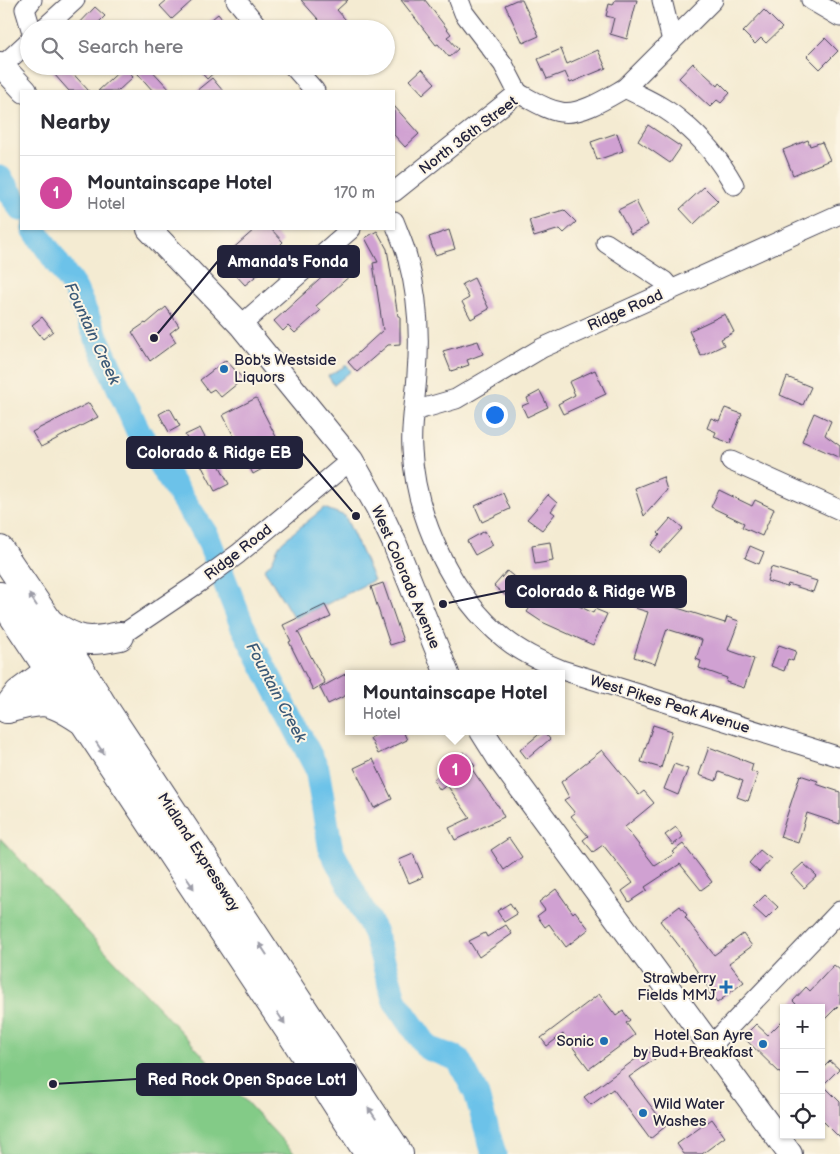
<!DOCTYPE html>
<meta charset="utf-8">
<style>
:root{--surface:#fff;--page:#f2f2f3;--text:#2b2b33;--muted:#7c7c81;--line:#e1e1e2;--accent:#0f766e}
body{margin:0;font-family:"Balsamiq Sans",sans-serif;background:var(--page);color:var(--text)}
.controls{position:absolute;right:15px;bottom:15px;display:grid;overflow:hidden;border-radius:0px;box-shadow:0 1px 4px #0004}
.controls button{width:45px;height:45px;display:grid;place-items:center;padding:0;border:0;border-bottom:1px solid var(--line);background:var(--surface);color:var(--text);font:25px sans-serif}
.you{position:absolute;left:494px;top:414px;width:18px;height:18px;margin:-12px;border:4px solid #fff;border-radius:50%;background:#1a73e8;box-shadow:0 0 0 8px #1a73e833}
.badge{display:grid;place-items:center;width:32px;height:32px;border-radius:50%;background:var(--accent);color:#fff;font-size:16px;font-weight:700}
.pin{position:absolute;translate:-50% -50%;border:2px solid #fff;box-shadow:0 1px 5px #0006}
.popup{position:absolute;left:345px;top:670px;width:220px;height:65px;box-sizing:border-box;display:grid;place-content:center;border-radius:0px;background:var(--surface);filter:drop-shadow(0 1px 4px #0005);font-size:16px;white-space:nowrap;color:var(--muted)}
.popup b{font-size:19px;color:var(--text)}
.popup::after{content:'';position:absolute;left:50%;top:100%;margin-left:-10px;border:10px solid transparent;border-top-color:var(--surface)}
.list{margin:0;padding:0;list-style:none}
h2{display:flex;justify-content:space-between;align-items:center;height:65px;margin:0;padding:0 20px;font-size:21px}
h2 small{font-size:16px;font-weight:400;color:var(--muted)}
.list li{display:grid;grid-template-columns:32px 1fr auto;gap:15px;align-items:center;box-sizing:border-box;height:75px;padding:0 20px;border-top:1px solid var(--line)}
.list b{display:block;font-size:19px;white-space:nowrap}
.list p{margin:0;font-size:16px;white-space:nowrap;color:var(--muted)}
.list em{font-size:16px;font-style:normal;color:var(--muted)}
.icon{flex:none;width:28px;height:28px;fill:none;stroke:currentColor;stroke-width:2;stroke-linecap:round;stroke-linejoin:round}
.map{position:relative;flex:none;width:840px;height:1154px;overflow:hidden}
.search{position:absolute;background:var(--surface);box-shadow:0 1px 4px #0004;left:20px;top:20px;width:375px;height:55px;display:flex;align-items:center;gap:12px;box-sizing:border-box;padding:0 18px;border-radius:28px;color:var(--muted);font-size:19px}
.panel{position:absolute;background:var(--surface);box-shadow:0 1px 4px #0004;left:20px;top:90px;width:375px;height:140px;border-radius:0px}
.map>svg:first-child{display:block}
</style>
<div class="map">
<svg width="840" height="1154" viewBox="0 0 840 1154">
<rect width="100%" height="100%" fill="#fcf5e5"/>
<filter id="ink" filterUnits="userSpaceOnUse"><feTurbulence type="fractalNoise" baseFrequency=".02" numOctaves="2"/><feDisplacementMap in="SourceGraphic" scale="10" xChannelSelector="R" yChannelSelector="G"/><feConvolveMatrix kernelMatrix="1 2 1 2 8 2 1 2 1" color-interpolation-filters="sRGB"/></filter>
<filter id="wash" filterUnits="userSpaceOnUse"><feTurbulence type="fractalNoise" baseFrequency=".0096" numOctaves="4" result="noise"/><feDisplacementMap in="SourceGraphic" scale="20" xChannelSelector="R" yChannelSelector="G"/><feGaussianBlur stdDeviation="1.12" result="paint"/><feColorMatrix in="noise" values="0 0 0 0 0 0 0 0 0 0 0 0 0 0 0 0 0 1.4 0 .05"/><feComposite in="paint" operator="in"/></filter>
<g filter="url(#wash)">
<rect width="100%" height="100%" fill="#f4ebd2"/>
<path fill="#83cb87" stroke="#527661" d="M0 838 295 1154H0Z"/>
<g fill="#6cc2e9" stroke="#477292">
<path d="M347 365 351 371 334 385 328 376Z"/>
<path d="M324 508 345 516 374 580 325 605 294 618 264 569C277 560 273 551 283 541Z"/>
</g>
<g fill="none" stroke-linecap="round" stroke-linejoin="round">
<g stroke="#6cc2e9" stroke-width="25">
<path d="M0 178 21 209"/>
<path d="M34 229 75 289 138 431 207 536 242 625 317 769 331 850 375 933 395 1001 428 1048 458 1059 476 1093 494 1154"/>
</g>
</g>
<g id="blocks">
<g fill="#d0a1d2">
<path d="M167 0H193L172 19 160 6Z"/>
<path d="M301 0H348L337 10 354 29H327Z"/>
<path d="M401 0H425L451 34 447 37 458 49 449 57 438 44 436 45Z"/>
<path d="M516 0H522L539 36 523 43 505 5Z"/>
<path d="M615 0H637L627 39 610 34 614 18 606 16 609 4 613 5Z"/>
<path d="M95 7 105 16 92 29H74Z"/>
<path d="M764 10 782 28 766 43 761 38 755 44 743 32Z"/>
<path d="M218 14 226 24 220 29H200Z"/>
<path d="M825 38 838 51 820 69 807 56Z"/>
<path d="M561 49 567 64 598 50 606 68 570 83 565 72 547 79 538 59Z"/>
<path d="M693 63 718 86 720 83 730 93 721 103 717 100 710 107 679 78Z"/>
<path d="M47 66H66L89 91H69Z"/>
<path d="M131 66H148L171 91H153Z"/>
<path d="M195 66H221L207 79Z"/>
<path d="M124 67 133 77 118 91H98Z"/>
<path d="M422 69 435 83 423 94 410 80Z"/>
<path d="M212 78 223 91H196Z"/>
<path d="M394 106 419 134 405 147 394 135Z"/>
<path d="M648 125 681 147 670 163 638 141Z"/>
<path d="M617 133 623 151 597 160 591 142Z"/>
<path d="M808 140 810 146 822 142 830 160 793 175 783 150Z"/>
<path d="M704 187 718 201 694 224 680 209Z"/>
<path d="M636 201 648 225 631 234 618 210Z"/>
<path d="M564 210 576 222 564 233 560 229 534 237 529 220Z"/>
<path d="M255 229H271L283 242 267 258 271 264 245 285 221 259Z"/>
<path d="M449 230 455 249 435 255 429 237Z"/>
<path d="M377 231 387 249 398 316H400V344L388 345 357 372 348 362 383 330 373 263 378 262 365 238Z"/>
<path d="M340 261 352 274 316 306 320 311 295 333 288 326 283 331 274 321Z"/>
<path d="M474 278 489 309 471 319 462 302 469 298 462 284Z"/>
<path d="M166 307 179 326 170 333 176 342 150 361 132 332 145 323 146 324Z"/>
<path d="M725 314 734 332 721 339 724 345 701 356 689 331Z"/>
<path d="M42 317 53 331 43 339 32 325Z"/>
<path d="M478 341 483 354 467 360 469 365 451 371 443 351Z"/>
<path d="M226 360 243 379 221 397 214 389 209 392 200 380Z"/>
<path d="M595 370 606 394 563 414 558 404 575 395 569 382Z"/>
<path d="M787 377 811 387 803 405 780 395Z"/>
<path d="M540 391 548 407 527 417 522 406 529 403 527 398Z"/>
<path d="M256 398 286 456 253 474 223 415Z"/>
<path d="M89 403 98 417 41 447 32 432Z"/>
<path d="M170 408 180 426 169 432 159 414Z"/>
<path d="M725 408 742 414 730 443 714 437 716 432 707 428 711 418 719 421Z"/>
<path d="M814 413 831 421 825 435 840 446V458L802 441Z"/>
<path d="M200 428 229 484 215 491 185 435Z"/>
<path d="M663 477 667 490 644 516 635 488Z"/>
<path d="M719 490 752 506 755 500 774 509 762 536 742 527 744 523 711 507Z"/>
<path d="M503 493 510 509 482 522 475 506Z"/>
<path d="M548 495 557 503 551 511 555 514 542 530 527 519Z"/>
<path d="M671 518 683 528 660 553 651 545 660 535 658 533Z"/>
<path d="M485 531 493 545 475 555 467 541Z"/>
<path d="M550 542 553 561 535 564 532 545Z"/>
<path d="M750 546 764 552 759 564 745 558Z"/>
<path d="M771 567 817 581 813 592 788 584 787 587 767 581Z"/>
<path d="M507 571 519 581 506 596 494 586Z"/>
<path d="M614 580 639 588 638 591 650 595 649 599 725 623 727 617 739 621 728 650 754 659 744 688 726 682 727 678 699 668 701 661 696 659 702 640 667 629 655 664 634 657 648 612 635 608 636 605 609 596Z"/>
<path d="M383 583 403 641 390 645 371 587Z"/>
<path d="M567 585 577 590 571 602 593 613 595 609 607 614 593 645 542 622 527 612 537 597 543 602 540 587 560 599Z"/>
<path d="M325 605 331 617 298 632 325 683 313 690 289 642 291 641 283 625Z"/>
<path d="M779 645 796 651 793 661 788 659 784 671 771 666Z"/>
<path d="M349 672V694L328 704 320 688Z"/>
<path d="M653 725 672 731 661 768 641 762Z"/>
<path d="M383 731H403L407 740 378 754 370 738Z"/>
<path d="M543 731 550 739 527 759 520 750Z"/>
<path d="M709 747 753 764 751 771 758 774 748 801 737 797 743 781 719 772 716 781 699 775Z"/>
<path d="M602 750 639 795 644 791 654 803 625 827 655 866 674 854 672 852 683 844 712 882 701 890 680 864 645 887 647 890 629 902 622 891 633 883 603 845 593 852 583 840 588 836 571 816 575 813 564 800 569 797 561 782Z"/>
<path d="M464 752 475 766 471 768 497 805H498L504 817 455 840 449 828 470 818 447 785 440 790 433 780 444 772 442 768Z"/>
<path d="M373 759 392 799 374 808 354 768Z"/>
<path d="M674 764 688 769 678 795 664 789Z"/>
<path d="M800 775 818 781 816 784 840 792V824L807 813 798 843 780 837Z"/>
<path d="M676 827 683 837 673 845 665 835Z"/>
<path d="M509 838 522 857 504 870 491 850Z"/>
<path d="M760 850 771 859 759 872 749 863Z"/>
<path d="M413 854 423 877 409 883 399 860Z"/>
<path d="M803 863 817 876 804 888 791 874Z"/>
<path d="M556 889 573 913 575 911 589 929 566 947 549 924 545 927 537 916 545 910 539 902Z"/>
<path d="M765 895 778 907 766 919 753 907Z"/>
<path d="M510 903 517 914 504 922 497 911Z"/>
<path d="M680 906 687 915 685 917 714 955 743 934 752 946 729 963 744 982 717 1003 708 991 710 990 683 951 660 921Z"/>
<path d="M506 925 512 934 479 957 469 941 485 933 487 937Z"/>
<path d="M834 965 840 970V1004L821 1023V1008H800L793 1001 806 987 810 991Z"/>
<path d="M599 994 616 1016 623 1011 630 1020 626 1023 635 1035 589 1069 563 1034 547 1046 541 1038Z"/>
<path d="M784 1019V1077L743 1037 756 1024 768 1035Z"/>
<path d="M648 1050 655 1059 629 1077 666 1126 650 1139 613 1089 591 1105 584 1097Z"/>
<path d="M830 1061 839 1069 823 1085 840 1102V1138L821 1119V1070Z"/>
<path d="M712 1119 725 1137 702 1154H684L677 1144Z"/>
</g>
</g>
</g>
<g filter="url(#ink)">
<use href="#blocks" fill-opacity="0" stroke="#424052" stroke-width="1"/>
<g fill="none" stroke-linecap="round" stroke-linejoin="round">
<g stroke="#424052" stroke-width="21">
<g id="minor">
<path d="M236 0 260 29"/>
<path d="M459 0 464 13 503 64 518 93"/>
<path d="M662 0 672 41"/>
<path d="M811 0 840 17"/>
<path d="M31 29 25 9 32 0"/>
<path d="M43 29 75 0"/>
<path d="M2 66 29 41"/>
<path d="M293 66 315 91"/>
<path d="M625 88C644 98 666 107 682 122 703 139 721 162 734 185"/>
<path d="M394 192 518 93C532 100 546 110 561 112 580 116 609 97 625 88L713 0"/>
<path d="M394 221C399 234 405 247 408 260 418 296 420 337 417 374 416 399 410 424 412 449 415 517 452 597 505 639 522 653 542 662 562 670L840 757"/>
<path d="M606 243 664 281 671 289"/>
<path d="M241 325 351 229"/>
<path d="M414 411 456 399 542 348 840 214"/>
<path d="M731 461 840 510"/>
<path d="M120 636 200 582 238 554 351 460"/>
<path d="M711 1046 840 911"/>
</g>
</g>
<g stroke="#424052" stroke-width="26">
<g id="major">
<path d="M0 64 25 91"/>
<path d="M149 229 241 325 351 460 377 506 394 542 447 674"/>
<path d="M482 731 499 758 790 1154"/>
</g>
</g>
<g stroke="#424052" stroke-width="30">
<g id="highway">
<path d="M0 550C34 601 70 651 101 703L399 1154"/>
<path d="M0 596 293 1036 369 1154"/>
<path d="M51 624C78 642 88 643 120 636"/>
<path d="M7 709 19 693 49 671 61 674 67 677"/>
<path d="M7 709C43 699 48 698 80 719"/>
</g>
</g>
<use href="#minor" stroke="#fff" stroke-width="19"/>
<use href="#major" stroke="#fff" stroke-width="24"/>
<use href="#highway" stroke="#fff" stroke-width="28"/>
</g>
<defs><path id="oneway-solid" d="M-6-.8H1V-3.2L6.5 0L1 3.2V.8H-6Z" transform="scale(1.25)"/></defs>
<g fill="#9c9ca7">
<use href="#oneway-solid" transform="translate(33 600) rotate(-123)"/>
<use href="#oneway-solid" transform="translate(100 748) rotate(56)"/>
<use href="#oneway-solid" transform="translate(190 883) rotate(56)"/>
<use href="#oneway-solid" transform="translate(263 949) rotate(-123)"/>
<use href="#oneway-solid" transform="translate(281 1018) rotate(56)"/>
<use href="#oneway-solid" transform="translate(372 1113) rotate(-124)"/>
</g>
</g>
<g fill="#1f6fb2" stroke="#fcf5e5" stroke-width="2">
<circle cx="224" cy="369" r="5"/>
<path d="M723.5 979.5h5v5h5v5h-5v5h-5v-5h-5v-5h5z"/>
<circle cx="604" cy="1041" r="5"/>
<circle cx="763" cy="1044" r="5"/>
<circle cx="643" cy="1113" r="5"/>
</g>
<g text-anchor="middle" stroke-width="4" stroke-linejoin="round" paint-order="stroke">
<g font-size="15" fill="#22223b" stroke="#fcf5e5">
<text transform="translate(468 135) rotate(-37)" y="5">North 36th Street</text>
<text transform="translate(625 310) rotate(-24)" y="5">Ridge Road</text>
<text transform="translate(238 552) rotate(-38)" y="5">Ridge Road</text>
<text transform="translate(406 577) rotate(67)" y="5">West Colorado Avenue</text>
<text transform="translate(670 704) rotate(17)" y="5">West Pikes Peak Avenue</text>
<text transform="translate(199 852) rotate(57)" y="5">Midland Expressway</text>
</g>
<g font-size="15" fill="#22223b" stroke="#fcf5e5" text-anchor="end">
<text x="234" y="365" text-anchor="start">Bob's Westside<tspan x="234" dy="17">Liquors</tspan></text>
<text x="716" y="983">Strawberry<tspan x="716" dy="17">Fields MMJ</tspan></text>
<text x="753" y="1040">Hotel San Ayre<tspan x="753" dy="17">by Bud+Breakfast</tspan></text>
<text x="594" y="1046">Sonic</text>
<text x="653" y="1109" text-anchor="start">Wild Water<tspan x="653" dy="17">Washes</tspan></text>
</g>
<g font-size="16" font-style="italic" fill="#3c5a78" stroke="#fcf5e5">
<text transform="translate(93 333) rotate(65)" y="6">Fountain Creek</text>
<text transform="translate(277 692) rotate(62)" y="6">Fountain Creek</text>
</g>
</g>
<path fill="none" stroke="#22223b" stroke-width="2" d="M154 338L218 261M356 516L302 453M443 604L506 591M53 1084L137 1079"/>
<g fill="#22223b" stroke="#fcf5e5" stroke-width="2">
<circle cx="154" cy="338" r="5"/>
<circle cx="356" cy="516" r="5"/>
<circle cx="443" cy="604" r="5"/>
<circle cx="53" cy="1084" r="5"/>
</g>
<g fill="#22223b" stroke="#22223b" stroke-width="2">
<rect x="218" y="246" width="141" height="31" rx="5"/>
<rect x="127" y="437" width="175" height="31" rx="5"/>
<rect x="506" y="576" width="180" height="31" rx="5"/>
<rect x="137" y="1064" width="219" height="31" rx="5"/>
</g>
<g font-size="16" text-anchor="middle" font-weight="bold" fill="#fff">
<text x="288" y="267">Amanda's Fonda</text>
<text x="214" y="458">Colorado &amp; Ridge EB</text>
<text x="596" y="597">Colorado &amp; Ridge WB</text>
<text x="247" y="1085">Red Rock Open Space Lot1</text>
</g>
</svg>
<div class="controls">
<button>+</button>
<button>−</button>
<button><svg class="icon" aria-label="locate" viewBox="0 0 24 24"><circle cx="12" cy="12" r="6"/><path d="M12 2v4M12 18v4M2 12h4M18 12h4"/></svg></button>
</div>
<div class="you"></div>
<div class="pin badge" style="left:455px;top:770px;background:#d1479c">1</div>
<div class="popup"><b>Mountainscape Hotel</b>Hotel</div>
<div class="search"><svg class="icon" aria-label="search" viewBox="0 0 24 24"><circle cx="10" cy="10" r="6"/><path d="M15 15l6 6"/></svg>Search here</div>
<section class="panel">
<h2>Nearby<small></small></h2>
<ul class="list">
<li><span class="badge" style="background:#d1479c">1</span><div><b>Mountainscape Hotel</b><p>Hotel</p></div><em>170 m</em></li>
</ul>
</section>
</div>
